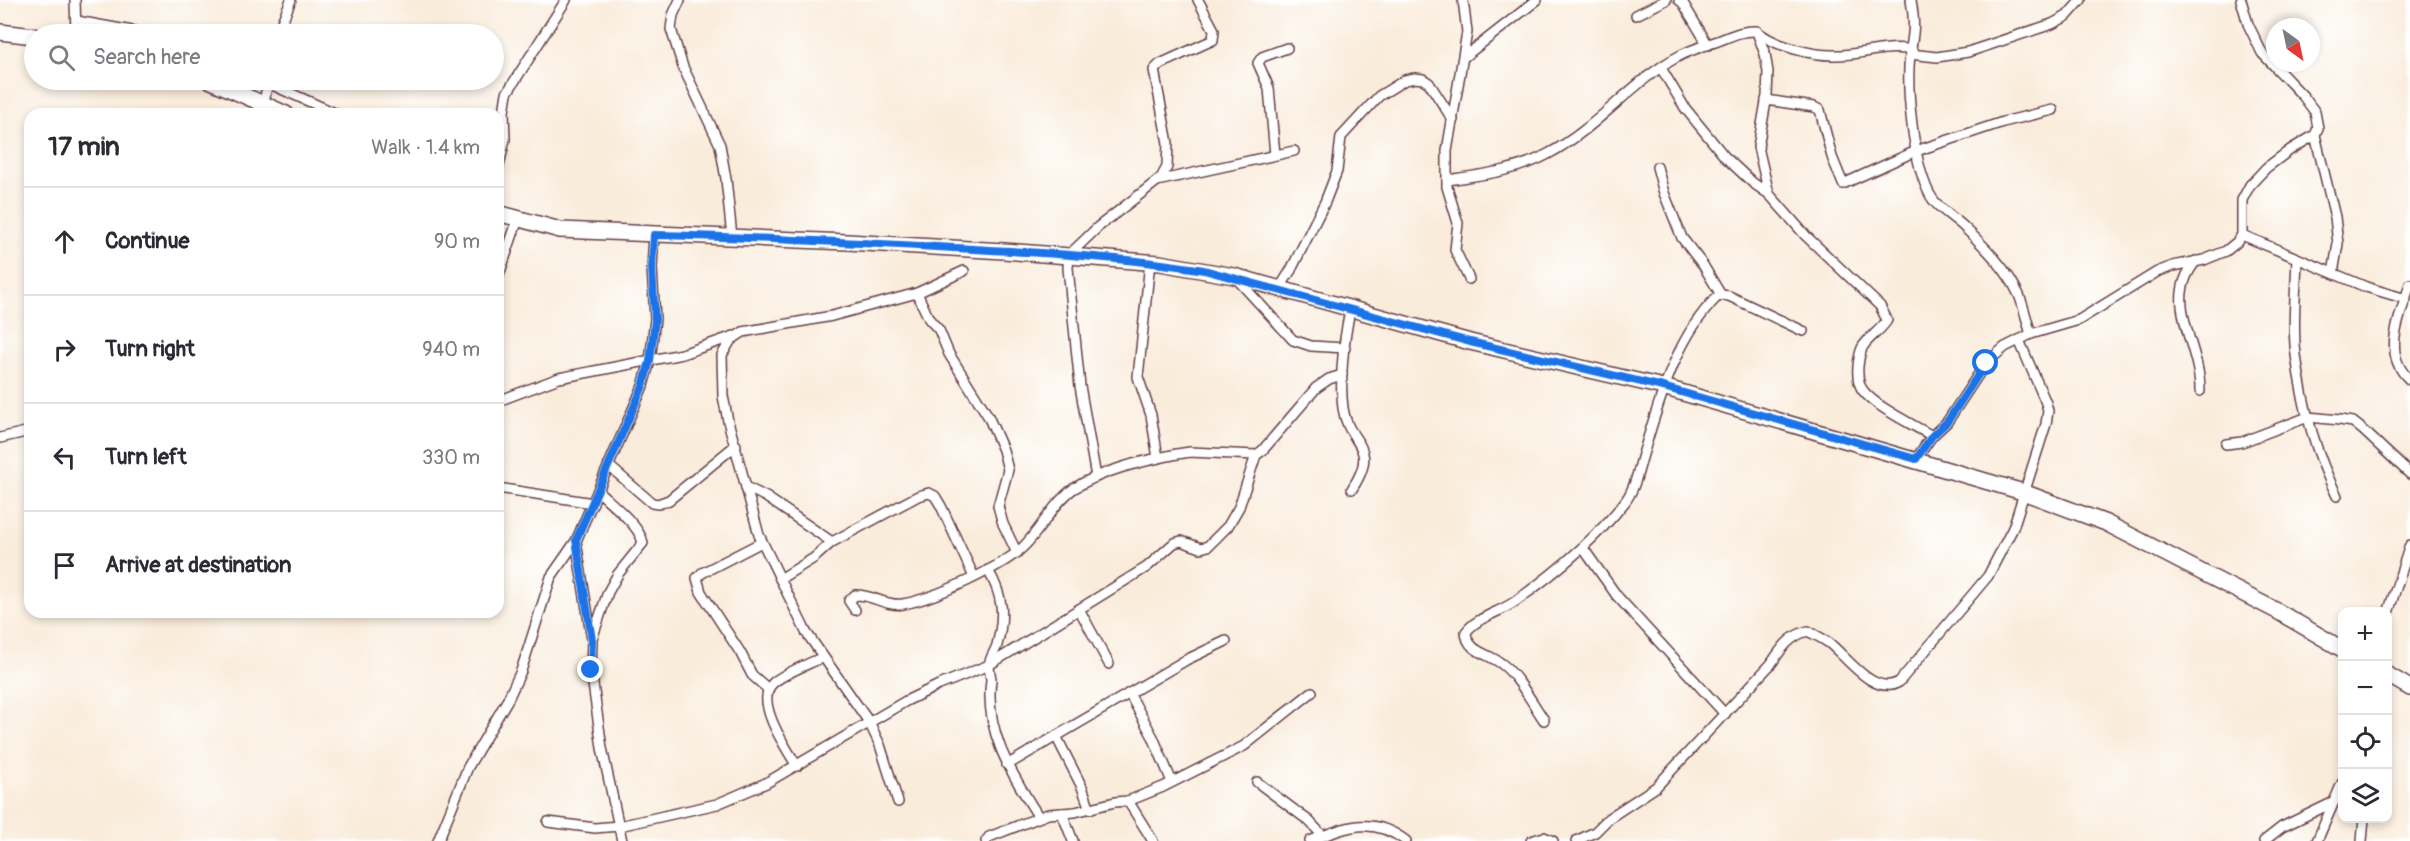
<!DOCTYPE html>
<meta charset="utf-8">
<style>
:root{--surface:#fff;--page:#f2f2f3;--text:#2b2b33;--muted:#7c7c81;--line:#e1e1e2}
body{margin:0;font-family:Pangolin,sans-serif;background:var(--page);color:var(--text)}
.controls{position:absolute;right:18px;bottom:18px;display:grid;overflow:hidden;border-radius:12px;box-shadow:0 3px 9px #0003}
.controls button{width:54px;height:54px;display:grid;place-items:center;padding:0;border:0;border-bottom:2px solid var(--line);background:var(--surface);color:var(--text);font:30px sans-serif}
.compass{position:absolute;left:2266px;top:18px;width:54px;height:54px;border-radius:50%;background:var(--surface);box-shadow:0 3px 9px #0003;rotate:147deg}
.stop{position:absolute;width:18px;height:18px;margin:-14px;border:4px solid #1a73e8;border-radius:50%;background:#fff}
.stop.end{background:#1a73e8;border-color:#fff;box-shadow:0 2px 6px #0008}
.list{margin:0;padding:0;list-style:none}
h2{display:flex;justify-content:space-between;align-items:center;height:78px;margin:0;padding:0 24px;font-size:26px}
h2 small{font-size:20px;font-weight:400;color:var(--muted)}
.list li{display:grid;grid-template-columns:39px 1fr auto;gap:18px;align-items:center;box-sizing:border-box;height:108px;padding:0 24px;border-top:2px solid var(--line)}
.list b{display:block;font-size:22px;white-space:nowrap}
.list em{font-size:20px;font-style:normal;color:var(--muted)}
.icon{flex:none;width:33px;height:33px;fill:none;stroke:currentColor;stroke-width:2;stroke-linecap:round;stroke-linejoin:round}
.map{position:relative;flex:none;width:2410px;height:841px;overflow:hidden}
.search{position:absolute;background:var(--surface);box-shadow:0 3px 9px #0003;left:24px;top:24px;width:480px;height:66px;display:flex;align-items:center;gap:15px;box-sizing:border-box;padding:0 21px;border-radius:33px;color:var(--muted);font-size:22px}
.panel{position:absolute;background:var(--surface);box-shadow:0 3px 9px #0003;left:24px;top:108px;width:480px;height:510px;border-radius:18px}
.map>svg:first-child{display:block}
</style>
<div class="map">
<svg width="2410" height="841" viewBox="0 0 2410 841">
<rect width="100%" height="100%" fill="#fff"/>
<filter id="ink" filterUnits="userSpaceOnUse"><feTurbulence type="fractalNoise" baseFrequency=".0167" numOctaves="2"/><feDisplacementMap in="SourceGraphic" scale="12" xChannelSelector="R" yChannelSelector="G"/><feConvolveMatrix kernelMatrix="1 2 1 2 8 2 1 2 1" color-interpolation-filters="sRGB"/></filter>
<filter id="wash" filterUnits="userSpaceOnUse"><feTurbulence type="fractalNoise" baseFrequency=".008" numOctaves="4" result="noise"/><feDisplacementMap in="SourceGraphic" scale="24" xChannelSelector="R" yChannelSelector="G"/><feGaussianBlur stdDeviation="1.35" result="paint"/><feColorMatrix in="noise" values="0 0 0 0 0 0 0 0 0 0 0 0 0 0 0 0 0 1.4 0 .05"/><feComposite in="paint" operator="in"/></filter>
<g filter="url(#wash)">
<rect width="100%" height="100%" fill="#f9ecdb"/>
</g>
<g filter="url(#ink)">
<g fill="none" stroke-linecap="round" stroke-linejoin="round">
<g stroke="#643e45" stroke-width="12">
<g id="street">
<path d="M75 0 76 34"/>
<path d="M680 0 673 15 671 29 683 67 720 145 726 179 732 237"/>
<path d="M1463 0 1467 32 1447 151V187L1458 223 1455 250 1469 279"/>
<path d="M1679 0 1683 3 1708 45"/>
<path d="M1911 0C1915 24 1914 31 1910 54 1906 89 1913 161 1929 193 1936 208 1953 216 1965 228 1985 247 2007 269 2019 295 2024 307 2027 322 2031 334"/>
<path d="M1636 15 1666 0"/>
<path d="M77 21 149 34"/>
<path d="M1757 32 1765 54 1768 72 1767 96 1758 147 1769 194"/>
<path d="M277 34 291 0"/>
<path d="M1910 54 1937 57 1968 52 2052 24 2067 16 2081 0"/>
<path d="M1464 57 1537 0"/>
<path d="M1661 68 1685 108 1725 157 1753 183 1769 194 1806 236 1880 306 1887 320C1881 331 1868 337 1862 348 1858 358 1856 375 1860 385 1866 403 1916 426 1932 436"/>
<path d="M261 80 337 114"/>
<path d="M1766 100 1814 107 1820 110 1832 157 1843 184 1916 151 2003 122 2053 110"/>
<path d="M264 103 268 80"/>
<path d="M2315 135 2335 217 2338 244 2333 273"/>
<path d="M1275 155 1269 88 1258 63 1262 57 1287 48"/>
<path d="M1657 167 1664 193 1682 238 1703 265 1721 295"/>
<path d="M498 170 505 139 504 112 507 93 566 0"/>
<path d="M1447 180C1481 175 1517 171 1548 154 1598 128 1633 79 1683 54 1694 49 1706 45 1718 41 1731 36 1742 30 1757 31 1773 46 1814 56 1837 55 1862 55 1885 45 1912 50"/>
<path d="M1157 181 1294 151"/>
<path d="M2242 235 2366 287 2406 299"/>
<path d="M2297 259C2296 290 2292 324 2296 355 2302 403 2315 452 2337 496"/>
<path d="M2196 261C2161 302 2201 345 2200 391"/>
<path d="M1150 262 1138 377 1151 415 1158 458"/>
<path d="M1235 277 1293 340 1311 346 1345 348"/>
<path d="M498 278 518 219"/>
<path d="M2410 284C2401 316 2380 353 2410 380"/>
<path d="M1279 289 1291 270 1325 202 1337 171 1341 137 1379 96 1405 80 1415 78 1423 79 1429 83 1453 120"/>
<path d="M917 293 929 319 939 330 949 354 988 416 1003 450 1008 470 998 506 1003 524 1017 553"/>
<path d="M1350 310C1344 340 1339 376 1343 408 1348 446 1381 444 1352 489"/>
<path d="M498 401 559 378 682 354 734 336"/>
<path d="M0 438 30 431"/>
<path d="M2226 444 2242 442 2308 417 2340 420 2353 422 2363 430 2410 474"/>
<path d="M1916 459 1932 436 1947 422 1986 363 2005 347 2031 334 2079 320 2157 272 2173 266 2204 260 2226 251 2237 242 2242 235V200L2250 185 2266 168 2290 150 2315 135 2318 128 2315 112 2303 96 2262 53 2248 24 2241 0"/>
<path d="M609 466 652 503 658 504 669 500 736 445"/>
<path d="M1096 477 1080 386 1068 268 1069 255 1098 227 1161 178 1167 167 1168 143 1154 70 1160 64 1213 40 1214 30 1198 0"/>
<path d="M746 487 766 497 832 542"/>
<path d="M498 488 593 503"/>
<path d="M576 541 592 640 591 670 602 748 622 841"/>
<path d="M762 542 702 573 697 578 701 592 740 652 752 675 768 689"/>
<path d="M1583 548 1617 596 1725 714"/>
<path d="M988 570C1003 596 1005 615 997 645 995 652 989 659 989 666 989 671 991 676 991 680 984 732 1012 774 1038 816"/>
<path d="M780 579 814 558 832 542 918 496 929 493 935 496 941 506 974 577"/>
<path d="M1079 609 1109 664"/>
<path d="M855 610 849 601 855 595C871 594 887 607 903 604 933 599 1006 566 1026 544 1042 527 1054 503 1073 489 1102 470 1143 461 1177 454L1190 452 1256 455 1262 451 1316 388 1329 379 1342 375"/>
<path d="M2388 613 2410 545"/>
<path d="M593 636 608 592 618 574 643 543C640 526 611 503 598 491"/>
<path d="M1129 693 1153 737 1172 782"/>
<path d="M1544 720C1533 704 1517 675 1502 664 1488 653 1467 652 1466 632 1477 617 1501 612 1516 601 1555 573 1594 541 1624 503 1636 489 1639 465 1645 448 1661 395 1677 337 1717 297L1721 295 1729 296 1803 331"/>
<path d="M1056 736 1082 787 1090 809"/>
<path d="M1007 765 1186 660 1226 641"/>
<path d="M797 766C787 749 753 701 773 683 784 673 809 664 823 657"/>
<path d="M1257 782 1309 821 1323 836"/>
<path d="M1128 801 1163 787 1244 746 1312 692"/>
<path d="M898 802 880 745 869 722 806 632 759 535 728 421 723 396 722 355 731 340 743 332 832 316 917 293 964 271"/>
<path d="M1062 813 1073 841"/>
<path d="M548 822 595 828 619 826 717 804 766 783 906 701 937 686 989 665 1147 567 1174 543 1181 541 1201 548 1208 546 1228 526 1239 507 1256 455"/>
<path d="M438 841 468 767 508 699 521 671 551 577 576 541 643 386 650 361 655 319 652 268 654 235"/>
<path d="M986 841 989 837 1048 814 1075 812 1115 802 1128 801 1153 841"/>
<path d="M1310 841C1346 827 1372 815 1406 841"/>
<path d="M1531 841 1544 837 1553 841"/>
<path d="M1576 841 1595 832 1609 818 1656 787 1771 664C1781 649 1790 635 1808 631 1815 635 1822 638 1829 643 1847 657 1874 697 1899 682L1988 576 2013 528 2046 424 2048 411 2046 403 2019 340"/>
<path d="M2264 841 2282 827 2334 802"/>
<path d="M2317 841 2342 783"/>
<path d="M2362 841 2364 818"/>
</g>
</g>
<g stroke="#643e45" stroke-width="18">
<g id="primary">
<path d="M0 32 34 36"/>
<path d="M209 80 286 114"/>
<path d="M498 213 560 230 847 242 1004 251 1160 263 1234 276 1470 342 1663 387 2023 492 2106 523 2277 611 2342 649"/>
<path d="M2388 675 2410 688"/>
</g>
</g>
<use href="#street" stroke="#fff" stroke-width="9"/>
<use href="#primary" stroke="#fff" stroke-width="15"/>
</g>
</g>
<g fill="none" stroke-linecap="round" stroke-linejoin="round" filter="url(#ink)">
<path stroke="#1a73e8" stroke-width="8" d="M591 670 592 640 576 540 643 386 650 361 655 320 652 268 654 235C748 237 842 242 936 247 1026 252 1116 256 1204 270L1470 342 1663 387 1916 459 1932 436 1947 422 1986 363"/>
</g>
</svg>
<div class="controls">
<button>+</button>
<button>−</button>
<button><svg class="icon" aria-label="locate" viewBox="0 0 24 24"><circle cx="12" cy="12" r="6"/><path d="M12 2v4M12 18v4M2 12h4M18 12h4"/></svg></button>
<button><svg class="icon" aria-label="layers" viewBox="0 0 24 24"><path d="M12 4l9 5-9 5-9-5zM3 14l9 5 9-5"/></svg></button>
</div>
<svg class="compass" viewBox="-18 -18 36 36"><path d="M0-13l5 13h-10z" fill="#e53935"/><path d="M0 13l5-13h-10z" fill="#7c7c81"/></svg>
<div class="stop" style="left:1986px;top:363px"></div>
<div class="stop end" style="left:591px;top:670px"></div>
<div class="search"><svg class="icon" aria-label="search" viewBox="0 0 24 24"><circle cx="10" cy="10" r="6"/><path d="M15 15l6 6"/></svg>Search here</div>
<section class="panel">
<h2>17 min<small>Walk · 1.4 km</small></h2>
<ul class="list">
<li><svg class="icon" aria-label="ahead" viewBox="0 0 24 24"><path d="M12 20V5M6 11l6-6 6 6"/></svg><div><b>Continue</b></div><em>90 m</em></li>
<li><svg class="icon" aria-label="right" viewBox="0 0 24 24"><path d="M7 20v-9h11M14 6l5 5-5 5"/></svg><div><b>Turn right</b></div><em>940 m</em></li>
<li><svg class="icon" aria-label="left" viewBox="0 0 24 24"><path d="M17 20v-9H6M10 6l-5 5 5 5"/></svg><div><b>Turn left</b></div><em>330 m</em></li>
<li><svg class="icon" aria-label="arrive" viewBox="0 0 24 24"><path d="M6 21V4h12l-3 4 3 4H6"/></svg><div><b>Arrive at destination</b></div></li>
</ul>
</section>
</div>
